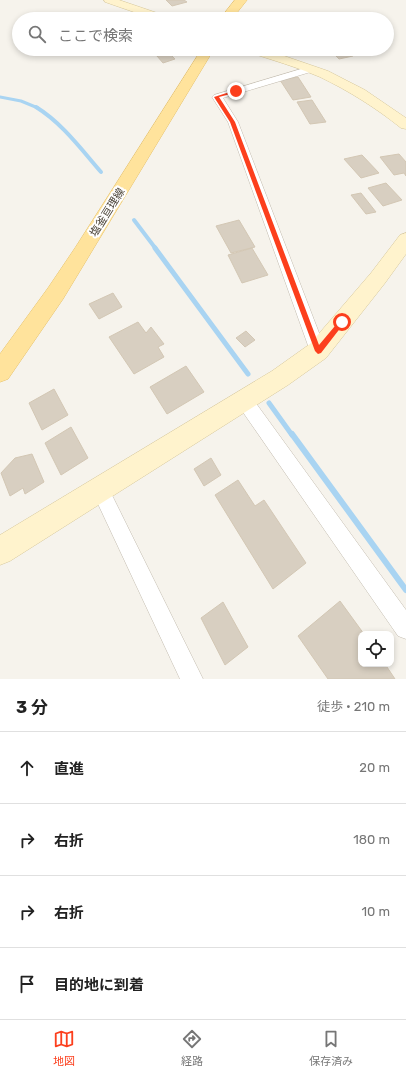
<!DOCTYPE html>
<html lang="ja">
<meta charset="utf-8">
<style>
:root{--surface:#fff;--page:#f6f6f6;--text:#222;--muted:#767676;--line:#e0e0e0;--accent:#fc3f1d}
body{margin:0;font-family:Rubik,"Noto Sans JP",sans-serif;background:var(--page);color:var(--text)}
.controls{position:absolute;right:12px;bottom:12px;display:grid;overflow:hidden;border-radius:8px;box-shadow:0 2px 6px #0003}
.controls button{width:36px;height:36px;display:grid;place-items:center;padding:0;border:0;border-bottom:1px solid var(--line);background:var(--surface);color:var(--text);font:20px sans-serif}
.stop{position:absolute;width:12px;height:12px;margin:-9px;border:3px solid #fc3f1d;border-radius:50%;background:#fff}
.stop.end{background:#fc3f1d;border-color:#fff;box-shadow:0 1px 4px #0008}
.list{margin:0;padding:0;list-style:none}
h2{display:flex;justify-content:space-between;align-items:center;height:52px;margin:0;padding:0 16px;font-size:17px}
h2 small{font-size:13px;font-weight:400;color:var(--muted)}
.list li{display:grid;grid-template-columns:26px 1fr auto;gap:12px;align-items:center;box-sizing:border-box;height:72px;padding:0 16px;border-top:1px solid var(--line)}
.list b{display:block;font-size:15px;white-space:nowrap}
.list em{font-size:13px;font-style:normal;color:var(--muted)}
.icon{flex:none;width:22px;height:22px;fill:none;stroke:currentColor;stroke-width:2;stroke-linecap:round;stroke-linejoin:round}
.map{position:relative;flex:none;width:406px;height:679px;overflow:hidden}
.search{position:absolute;background:var(--surface);box-shadow:0 2px 6px #0003;left:12px;right:12px;top:12px;height:44px;display:flex;align-items:center;gap:10px;box-sizing:border-box;padding:0 14px;border-radius:22px;color:var(--muted);font-size:15px}
.sheet{height:340px;background:var(--surface)}
nav{display:flex;justify-content:space-around;align-items:center;box-sizing:border-box;height:56px;border-top:1px solid var(--line);background:var(--surface);font-size:11px;color:var(--muted)}
nav a{display:grid;justify-items:center;gap:2px}
nav .on{color:var(--accent)}
.map>svg:first-child{display:block}
</style>
<div class="map">
<svg width="406" height="679" viewBox="0 0 406 679">
<rect width="100%" height="100%" fill="#f6f3ec"/>
<g fill="none" stroke-linecap="round" stroke-linejoin="round">
<path stroke="#a9d4f2" stroke-width="3" d="M0 97 21 101 38 108"/>
<g stroke="#a9d4f2" stroke-width="4">
<path d="M36 107C62 123 81 149 101 172"/>
<path d="M134 220 156 249"/>
</g>
<g stroke="#a9d4f2" stroke-width="5">
<path d="M155 248 248 374"/>
<path d="M269 403 292 435"/>
</g>
<path stroke="#a9d4f2" stroke-width="6" d="M292 434 406 590"/>
</g>
<g fill="#d8cfc1" stroke="#d3c7b4">
<path d="M166 0H184L187 2 172 6Z"/>
<path d="M149 49H162L167 54 157 56Z"/>
<path d="M348 51 353 56 339 59 334 54Z"/>
<path d="M169 53 175 59 163 63 157 56Z"/>
<path d="M298 77 311 97 293 100 280 80Z"/>
<path d="M312 100 326 122 310 124 297 102Z"/>
<path d="M399 154 406 162V176L404 173 394 175 380 157Z"/>
<path d="M362 155 379 173 361 178 344 159Z"/>
<path d="M386 183 402 200 383 206 368 188Z"/>
<path d="M361 193 376 212 366 214 351 195Z"/>
<path d="M239 220 255 247 231 253 216 226Z"/>
<path d="M252 248 268 275 242 283 228 255Z"/>
<path d="M113 293 122 307 99 319 89 304Z"/>
<path d="M138 322 146 333 151 327 164 344 158 347 164 357 134 374 109 337Z"/>
<path d="M246 331 255 340 245 347 236 338Z"/>
<path d="M186 366 204 392 167 414 150 387Z"/>
<path d="M54 389 68 415 42 430 29 403Z"/>
<path d="M71 427 88 458 61 475 45 443Z"/>
<path d="M32 454 44 482 25 494 23 488 10 496 1 473 15 458Z"/>
<path d="M211 458 221 475 204 486 194 469Z"/>
<path d="M238 480 255 506 264 500 306 563 273 589 215 495Z"/>
<path d="M340 601 364 634H361V664H385L395 679H328L298 636Z"/>
<path d="M223 602 248 647 225 665 201 618Z"/>
</g>
<g fill="none" stroke-linecap="round" stroke-linejoin="round">
<g stroke="#c2bbae" stroke-width="1">
<g id="street">
<path d="M311 66 314 67 316 69 314 71 223 98 238 122 326 351 323 356 318 358 313 356 310 351 228 122 212 97 214 95Z"/>
<path d="M244 392 250 395 406 610V639L398 636 238 405 236 400 238 395Z"/>
<path d="M100 480 106 483 203 679H180L91 489 94 483Z"/>
</g>
</g>
<g stroke="#d6c79b" stroke-width="1">
<g id="secondary">
<path d="M104 0H119L169 17 171 19H154L105 2Z"/>
<path d="M246 49H264L328 71 365 90 406 118V129L401 128C376 108 349 91 320 77 297 67 272 60 248 52Z"/>
<path d="M406 233V254L385 283 326 358 288 385 10 561 0 565V535L272 371 310 344 371 273 400 235Z"/>
</g>
</g>
<g stroke="#e6c16a" stroke-width="1">
<g id="primary">
<path d="M235 0H247L232 19H220Z"/>
<path d="M202 49H214L63 299 8 379 0 382V354L48 288 75 248Z"/>
</g>
</g>
<use href="#street" fill="#fff" fill-rule="evenodd"/>
<use href="#secondary" fill="#fff3cd" fill-rule="evenodd"/>
<use href="#primary" fill="#ffe39c" fill-rule="evenodd"/>
</g>
<path fill="#fc3f1d" d="M236 90 238 92 219 97 235 122 319 345 340 320H344L345 322 321 353 318 354 315 351 230 122 214 97Z"/>
<g text-anchor="middle" stroke-width="4" stroke-linejoin="round" paint-order="stroke">
<g font-size="11" fill="#4b4439" stroke="#fff">
<text transform="translate(107 212) rotate(-58)" y="4">塩釜亘理線</text>
</g>
</g>
</svg>
<div class="controls">
<button><svg class="icon" aria-label="locate" viewBox="0 0 24 24"><circle cx="12" cy="12" r="6"/><path d="M12 2v4M12 18v4M2 12h4M18 12h4"/></svg></button>
</div>
<div class="stop" style="left:342px;top:322px"></div>
<div class="stop end" style="left:236px;top:91px"></div>
<div class="search"><svg class="icon" aria-label="search" viewBox="0 0 24 24"><circle cx="10" cy="10" r="6"/><path d="M15 15l6 6"/></svg>ここで検索</div>
</div>
<section class="sheet">
<h2>3 分<small>徒歩 · 210 m</small></h2>
<ul class="list">
<li><svg class="icon" aria-label="ahead" viewBox="0 0 24 24"><path d="M12 20V5M6 11l6-6 6 6"/></svg><div><b>直進</b></div><em>20 m</em></li>
<li><svg class="icon" aria-label="right" viewBox="0 0 24 24"><path d="M7 20v-9h11M14 6l5 5-5 5"/></svg><div><b>右折</b></div><em>180 m</em></li>
<li><svg class="icon" aria-label="right" viewBox="0 0 24 24"><path d="M7 20v-9h11M14 6l5 5-5 5"/></svg><div><b>右折</b></div><em>10 m</em></li>
<li><svg class="icon" aria-label="arrive" viewBox="0 0 24 24"><path d="M6 21V4h12l-3 4 3 4H6"/></svg><div><b>目的地に到着</b></div></li>
</ul>
</section>
<nav>
<a class="on"><svg class="icon" aria-label="map" viewBox="0 0 24 24"><path d="M3 6l6-2 6 2 6-2v14l-6 2-6-2-6 2zM9 4v14M15 6v14"/></svg>地図</a>
<a><svg class="icon" aria-label="directions" viewBox="0 0 24 24"><path d="M12 3l9 9-9 9-9-9zM9 14v-3h6M13 9l2 2-2 2"/></svg>経路</a>
<a><svg class="icon" aria-label="saved" viewBox="0 0 24 24"><path d="M7 4h10v16l-5-4-5 4z"/></svg>保存済み</a>
</nav>
